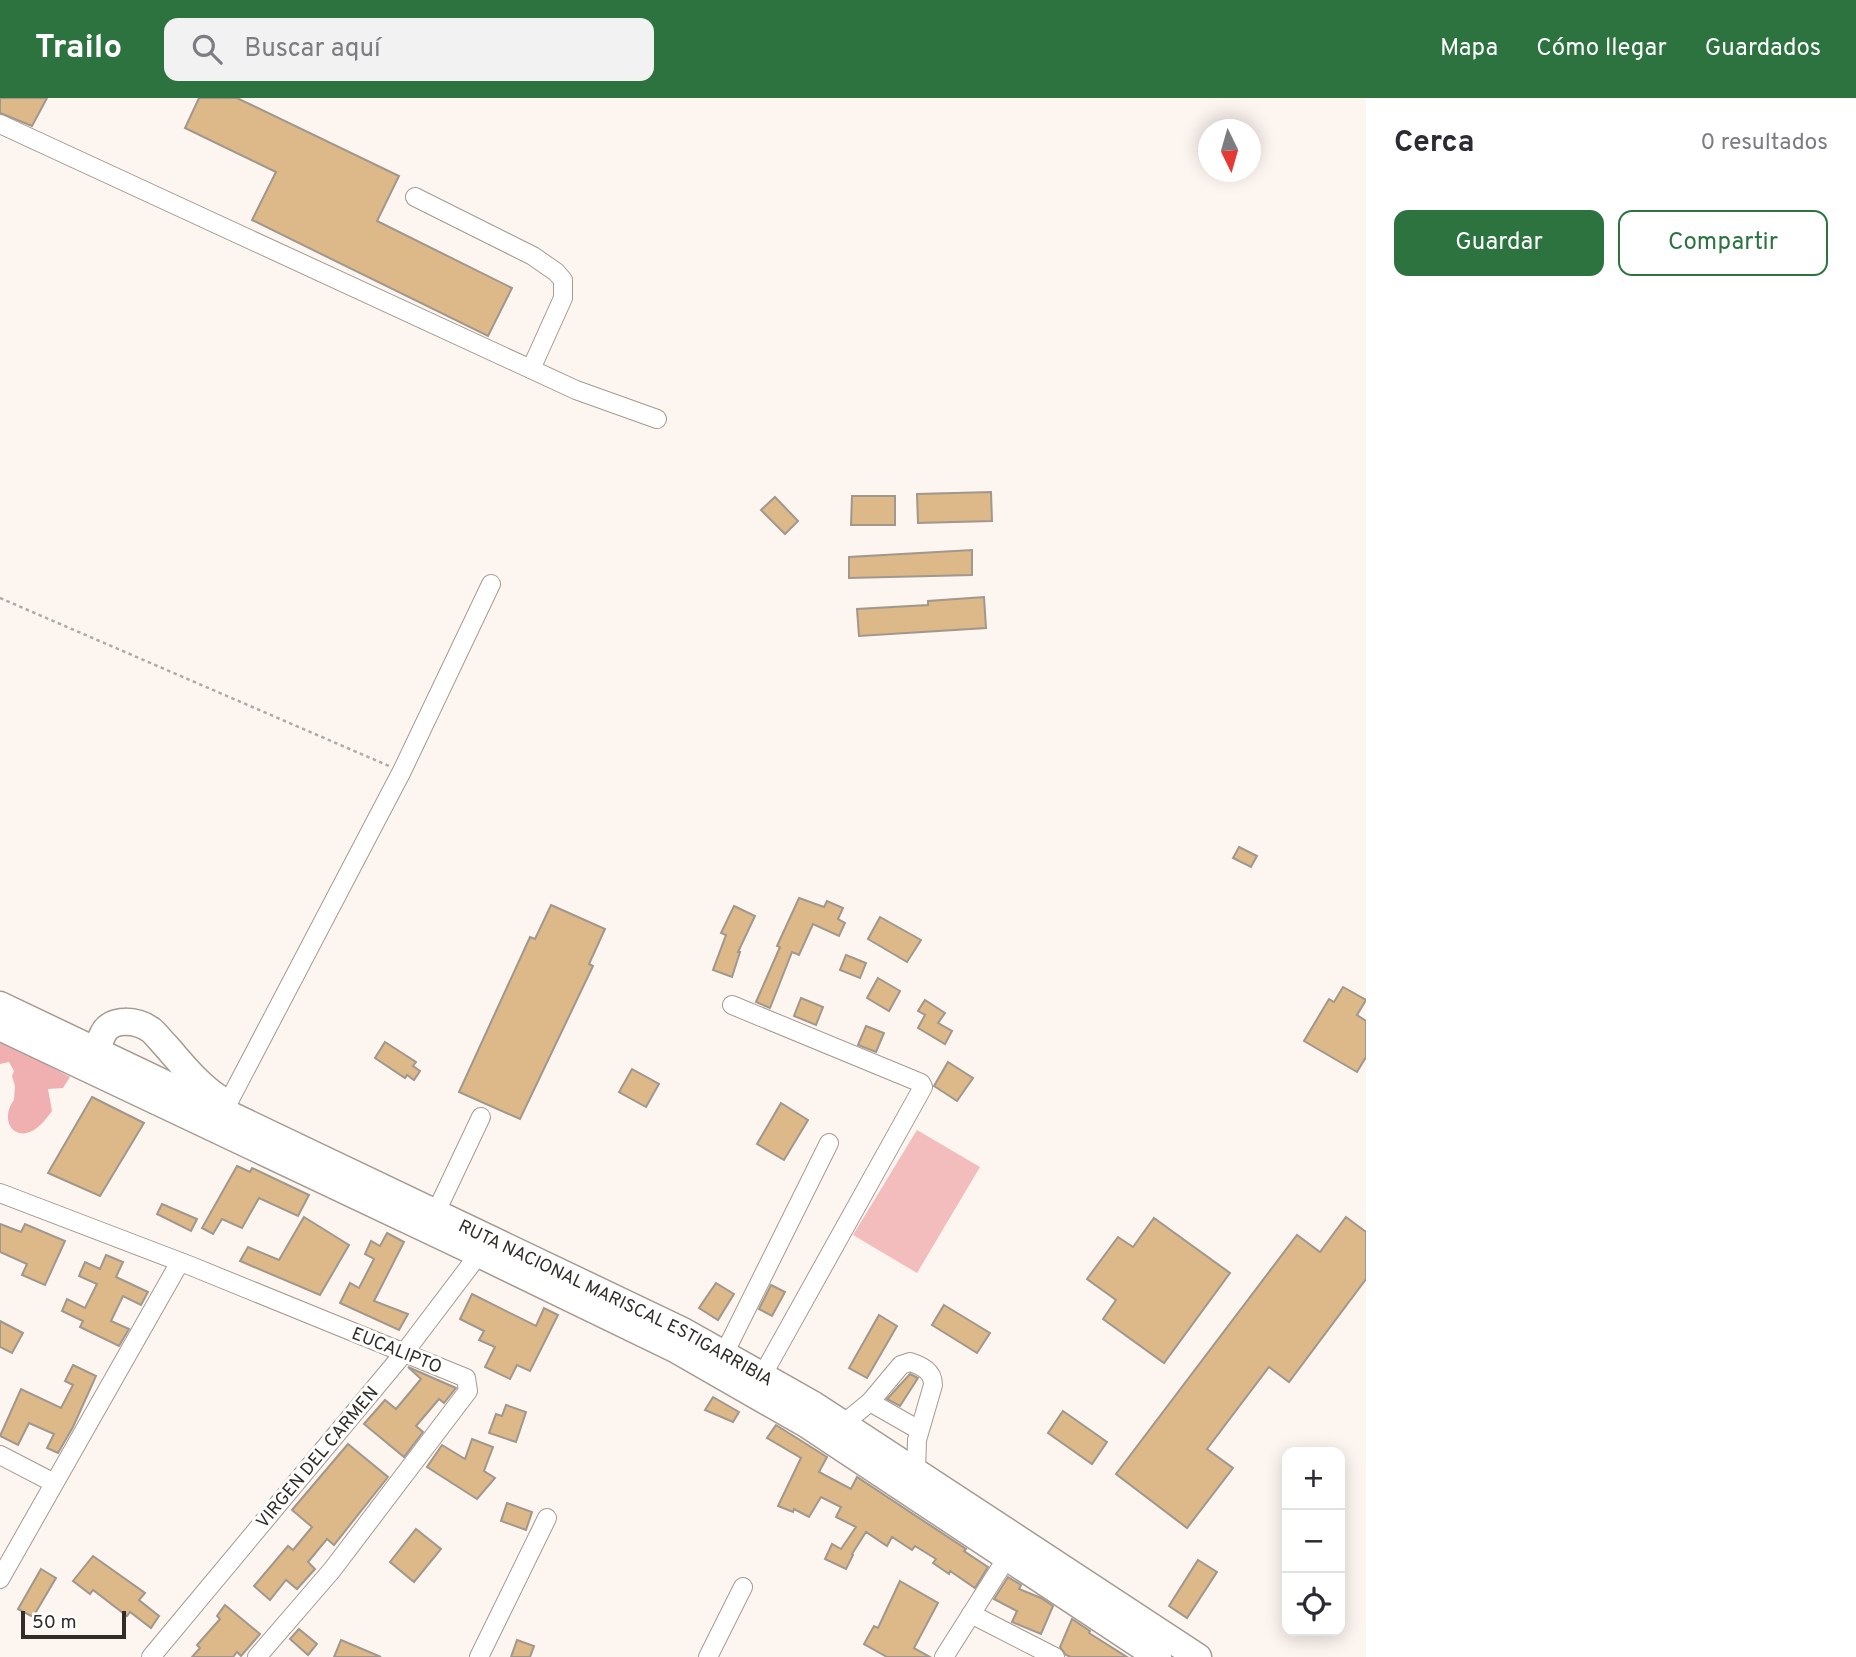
<!DOCTYPE html>
<html lang="es">
<meta charset="utf-8">
<style>
:root{--surface:#fff;--page:#f2f2f3;--text:#2b2b33;--muted:#7c7c81;--line:#e1e1e2;--accent:#2c733f}
body{margin:0;font-family:Overpass,sans-serif;background:var(--page);color:var(--text)}
.controls{position:absolute;right:21px;bottom:21px;display:grid;overflow:hidden;border-radius:14px;box-shadow:0 4px 18px #0003}
.controls button{width:63px;height:63px;display:grid;place-items:center;padding:0;border:0;border-bottom:2px solid var(--line);background:var(--surface);color:var(--text);font:35px sans-serif}
.compass{position:absolute;left:1198px;top:21px;width:63px;height:63px;border-radius:50%;background:var(--surface);box-shadow:0 4px 18px #0003;rotate:175deg}
.scale{position:absolute;left:21px;bottom:18px;width:105px;box-sizing:border-box;padding-left:7px;border:4px solid #302c28;border-top:0;font-size:19px;line-height:24px;white-space:nowrap;color:#302c28;-webkit-text-stroke:5px #fff;paint-order:stroke}
.list{margin:0;padding:0;list-style:none}
h2{display:flex;justify-content:space-between;align-items:center;height:91px;margin:0;padding:0 28px;font-size:30px}
h2 small{font-size:23px;font-weight:400;color:var(--muted)}
.actions{display:flex;gap:14px;padding:21px 28px}
.actions a{flex:1;padding:16px 0;border:2px solid var(--accent);border-radius:14px;text-align:center;font-size:24px;color:var(--accent)}
.actions .main{background:var(--accent);color:#fff}
.icon{flex:none;width:38px;height:38px;fill:none;stroke:currentColor;stroke-width:2;stroke-linecap:round;stroke-linejoin:round}
.map{position:relative;flex:none;width:1366px;height:1559px;overflow:hidden}
header{display:flex;align-items:center;gap:42px;box-sizing:border-box;height:98px;padding:0 35px;background:var(--accent);color:#fff}
header strong{font-size:33px}
nav{display:flex;gap:38px;margin-inline-start:auto;font-size:24px}
.search{width:490px;height:63px;background:var(--page);display:flex;align-items:center;gap:18px;box-sizing:border-box;padding:0 24px;border-radius:14px;color:var(--muted);font-size:26px}
main{display:flex}
aside{flex:1;background:var(--surface)}
.map>svg:first-child{display:block}
</style>
<header>
<strong>Trailo</strong>
<div class="search"><svg class="icon" aria-label="search" viewBox="0 0 24 24"><circle cx="10" cy="10" r="6"/><path d="M15 15l6 6"/></svg>Buscar aquí</div>
<nav><a>Mapa</a><a>Cómo llegar</a><a>Guardados</a></nav>
</header>
<main>
<div class="map">
<svg width="1366" height="1559" viewBox="0 0 1366 1559">
<rect width="100%" height="100%" fill="#fdf5f0"/>
<path fill="#f3bcbd" d="M917 1032 980 1069 917 1175 853 1137Z"/>
<path fill="#f0afb1" d="M0 936 47 955 50 968 70 979 63 990 48 991 52 1013C47 1020 40 1029 32 1033 12 1043 0 1020 14 1002L15 988 12 978 14 973 9 964 0 966Z"/>
<g fill="#ddb889" stroke="#a0978d" stroke-width="2">
<path d="M0 0H47L32 28 0 15Z"/>
<path d="M199 0H237L399 78 377 123 512 190 488 238 252 122 276 74 185 30Z"/>
<path d="M991 394 992 423 918 425 917 396Z"/>
<path d="M852 398H895V427H851Z"/>
<path d="M775 399 798 423 785 436 761 412Z"/>
<path d="M972 452V477L849 480V459Z"/>
<path d="M984 499 986 530 859 538 857 511 928 507V503Z"/>
<path d="M1239 749 1257 758 1251 769 1233 760Z"/>
<path d="M799 800 824 809 827 803 843 810 838 821 845 825 839 838 813 826 799 857 792 854 770 910 756 904 780 849 777 848Z"/>
<path d="M551 807 605 831 589 866 593 868 520 1021 459 994 530 839 535 841Z"/>
<path d="M734 808 755 818 738 854H740L732 879 713 872 726 837 721 835Z"/>
<path d="M880 819 921 842 907 864 868 841Z"/>
<path d="M846 857 866 865 860 880 840 872Z"/>
<path d="M878 880 900 893 889 913 867 900Z"/>
<path d="M1343 889 1366 902 1357 917 1366 923V959L1357 974 1304 943 1329 901 1334 904Z"/>
<path d="M801 900 823 909 816 927 794 918Z"/>
<path d="M925 902 945 915 938 925 952 933 945 946 918 930 925 917 918 913Z"/>
<path d="M866 928 884 935 876 954 858 947Z"/>
<path d="M385 944 416 964 413 968 420 973 414 982 407 977 405 980 375 960Z"/>
<path d="M948 964 973 980 957 1003 934 988Z"/>
<path d="M632 971 659 986 646 1009 619 994Z"/>
<path d="M92 999 144 1025 100 1098 48 1075Z"/>
<path d="M781 1005 808 1022 784 1062 757 1046Z"/>
<path d="M237 1068 250 1074 252 1070 309 1097 298 1118 259 1100 242 1130 222 1121 213 1136 202 1130Z"/>
<path d="M162 1106 197 1121 191 1133 157 1116Z"/>
<path d="M304 1119 349 1147 320 1197 240 1163 248 1149 279 1162Z"/>
<path d="M1346 1119 1366 1134V1181L1289 1284 1269 1269 1207 1351 1233 1370 1187 1430 1116 1376 1297 1137 1320 1154Z"/>
<path d="M1154 1120 1230 1175 1164 1265 1103 1221 1116 1202 1087 1181 1118 1139 1133 1149Z"/>
<path d="M0 1126 21 1134 25 1126 65 1143 45 1187 22 1177 27 1166 0 1154Z"/>
<path d="M387 1135 404 1144 374 1203 408 1216 399 1232 340 1205 350 1185 359 1190 374 1161 365 1156 371 1143 380 1148Z"/>
<path d="M106 1157 123 1164 116 1179 148 1194 141 1207 123 1198 111 1223 129 1231 119 1248 80 1229 83 1223 62 1213 67 1201 85 1210 97 1186 79 1178 85 1164 100 1171Z"/>
<path d="M716 1185 734 1196 718 1222 699 1210Z"/>
<path d="M771 1187 785 1194 772 1218 759 1211Z"/>
<path d="M472 1196 536 1228 544 1210 558 1217 530 1273 517 1267 510 1281 485 1269 495 1249 479 1242 484 1233 460 1221Z"/>
<path d="M944 1207 990 1235 977 1255 932 1227Z"/>
<path d="M879 1217 897 1228 867 1280 849 1270Z"/>
<path d="M0 1223 23 1235 12 1255 0 1249Z"/>
<path d="M73 1267 96 1278 73 1329 58 1355 47 1350 54 1336 29 1325 18 1347 0 1338 21 1291 61 1310 73 1287 65 1283Z"/>
<path d="M408 1269 456 1290 444 1305 439 1301 416 1328 423 1334 404 1359 364 1326 385 1302 396 1311 421 1281Z"/>
<path d="M910 1276 918 1280 900 1308 887 1301Z"/>
<path d="M713 1299 739 1314 733 1324 705 1312Z"/>
<path d="M506 1307 526 1314 516 1344 489 1335 496 1316 502 1318Z"/>
<path d="M1063 1313 1107 1344 1092 1366 1048 1335Z"/>
<path d="M776 1327 827 1359 819 1374 851 1391 857 1379 966 1451 964 1453 988 1469 975 1490 950 1473 949 1476 933 1465 936 1461 915 1448 912 1452 892 1439 887 1448 866 1434 852 1456 853 1457 846 1471 825 1461 832 1446 841 1451 856 1429 836 1419 841 1409 821 1399 809 1419 794 1411 793 1414 778 1408 801 1360 767 1340Z"/>
<path d="M472 1341 493 1349 484 1373 495 1380 477 1401 427 1369 442 1347 465 1361Z"/>
<path d="M348 1346 388 1379 334 1447 327 1441 308 1464 315 1471 297 1491 286 1482 270 1502 254 1488 288 1448 293 1452 312 1429 292 1412Z"/>
<path d="M507 1405 532 1414 526 1432 501 1423Z"/>
<path d="M416 1431 441 1451 414 1484 390 1464Z"/>
<path d="M93 1458 145 1495 139 1502 159 1518 151 1530 130 1514 127 1518 93 1492 90 1496 73 1483Z"/>
<path d="M1198 1462 1217 1474 1187 1520 1169 1508Z"/>
<path d="M41 1471 56 1480 33 1519 18 1511Z"/>
<path d="M1008 1479 1021 1487 1019 1491 1041 1500 1053 1508 1041 1536 1012 1524 1017 1513 994 1501Z"/>
<path d="M900 1483 938 1505 914 1550 930 1559H887L864 1546 874 1528 878 1530Z"/>
<path d="M225 1507 260 1536 241 1558 237 1554 233 1559H192L200 1550 197 1547 220 1521 217 1518Z"/>
<path d="M1072 1521 1090 1533 1089 1535 1127 1559H1071L1066 1557 1060 1549Z"/>
<path d="M299 1531 317 1546 308 1557 290 1541Z"/>
<path d="M341 1542 381 1559H334Z"/>
<path d="M517 1542 534 1548 530 1559H511Z"/>
</g>
<g fill="none" stroke-linecap="round" stroke-linejoin="round">
<g stroke="#a69a92" stroke-width="20">
<g id="minor">
<path d="M0 26 576 292 657 321"/>
<path d="M415 99 533 158 556 174 563 182V200L531 271"/>
<path d="M732 907 921 985 923 989 762 1278"/>
<path d="M228 1005 402 673 491 486"/>
<path d="M0 1095 191 1168 466 1280 468 1293 332 1472 257 1559"/>
<path d="M436 1114 481 1019"/>
<path d="M724 1256 829 1045"/>
<path d="M870 1304 919 1332"/>
<path d="M843 1326 870 1304 901 1267 910 1264C922 1268 933 1273 933 1287L917 1342 916 1374"/>
<path d="M0 1357 54 1385"/>
<path d="M0 1481 180 1164"/>
<path d="M971 1516 1055 1559"/>
<path d="M151 1559 404 1255 479 1156"/>
<path d="M479 1559 547 1420"/>
<path d="M708 1559 743 1489"/>
<path d="M944 1559 1008 1458"/>
</g>
</g>
<g stroke="#a69a92" stroke-width="29">
<g id="highway">
<path id="s1" d="M0 907 683 1233 814 1307 1198 1559"/>
<path d="M0 929 479 1156 675 1251 806 1326 1158 1559"/>
<path d="M98 968C95 957 98 946 103 936 111 919 137 922 151 932 156 936 161 943 166 948 183 967 198 987 220 1001"/>
</g>
</g>
<path stroke="#b0aaa5" stroke-width="2.5" stroke-dasharray="3.5 3.5" stroke-linecap="butt" d="M0 500 389 668"/>
<use href="#minor" stroke="#fff" stroke-width="18"/>
<use href="#highway" stroke="#fff" stroke-width="26"/>
</g>
<g text-anchor="middle" stroke-width="6" stroke-linejoin="round" paint-order="stroke">
<g font-size="18" fill="#302c28" stroke="#fff">
<text dy="6" stroke="none"><textPath href="#s1" startOffset="684">RUTA NACIONAL MARISCAL ESTIGARRIBIA</textPath></text>
<text transform="translate(397 1252) rotate(22)" y="6">EUCALIPTO</text>
<text transform="translate(317 1359) rotate(-50)" y="6">VIRGEN DEL CARMEN</text>
</g>
</g>
</svg>
<div class="controls">
<button>+</button>
<button>−</button>
<button><svg class="icon" aria-label="locate" viewBox="0 0 24 24"><circle cx="12" cy="12" r="6"/><path d="M12 2v4M12 18v4M2 12h4M18 12h4"/></svg></button>
</div>
<svg class="compass" viewBox="-18 -18 36 36"><path d="M0-13l5 13h-10z" fill="#e53935"/><path d="M0 13l5-13h-10z" fill="#7c7c81"/></svg>
<div class="scale">50 m</div>
</div>
<aside>
<h2>Cerca<small>0 resultados</small></h2>
<ul class="list">
</ul>
<div class="actions"><a class="main">Guardar</a><a>Compartir</a></div>
</aside>
</main>
